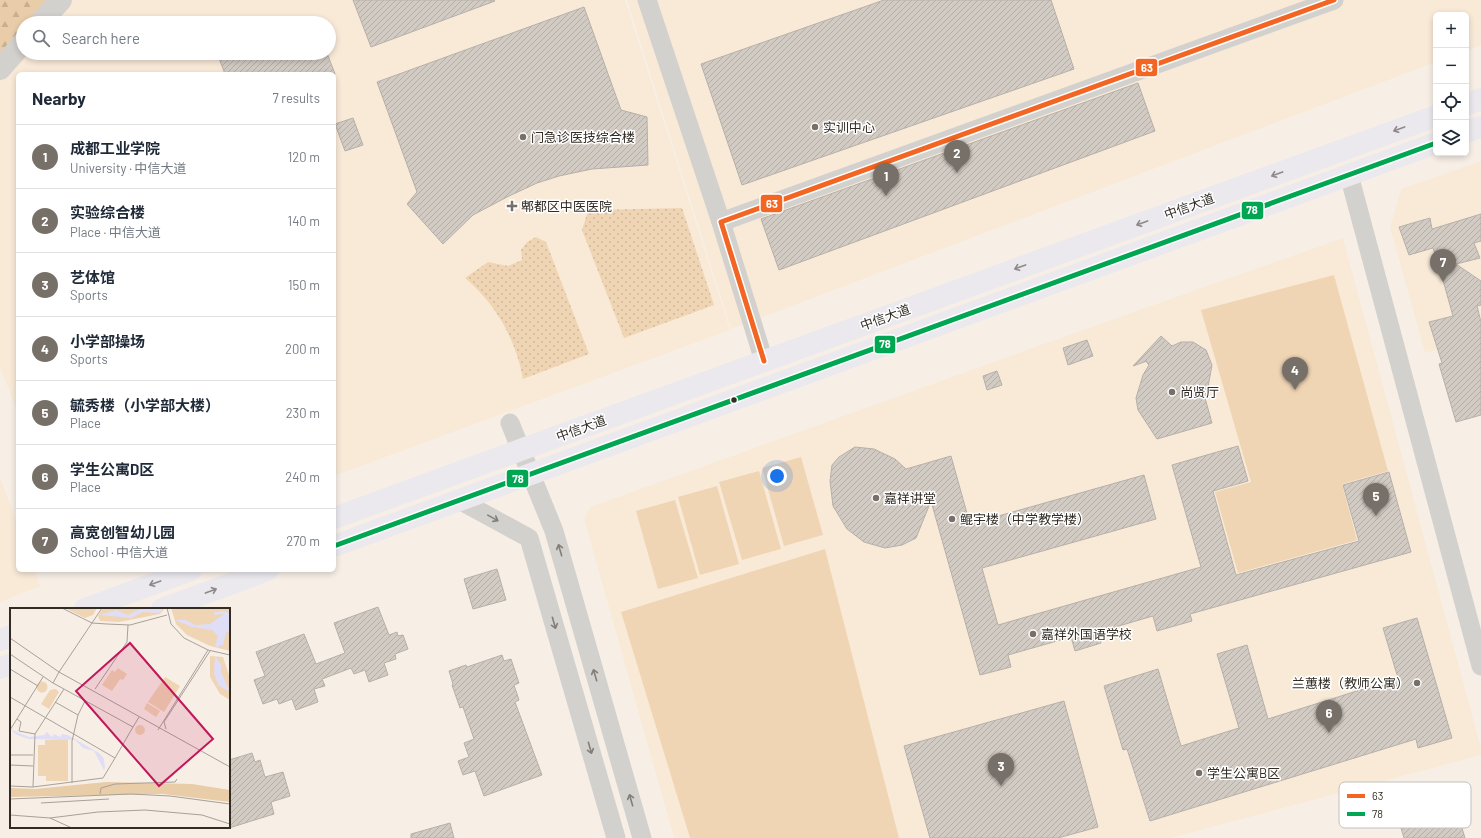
<!DOCTYPE html>
<meta charset="utf-8">
<style>
:root{--surface:#fff;--page:#f2f2f3;--text:#1f2937;--muted:#747a83;--line:#e0e1e3;--accent:#777069}
body{margin:0;font-family:Barlow,"Noto Sans SC",sans-serif;background:var(--page);color:var(--text)}
.controls{position:absolute;right:12px;top:12px;display:grid;overflow:hidden;border-radius:6px;box-shadow:0 2px 6px #0003}
.controls button{width:36px;height:36px;display:grid;place-items:center;padding:0;border:0;border-bottom:1px solid var(--line);background:var(--surface);color:var(--text);font:20px sans-serif}
.you{position:absolute;left:777px;top:476px;width:14px;height:14px;margin:-10px;border:3px solid #fff;border-radius:50%;background:#1a73e8;box-shadow:0 0 0 6px #1a73e833}
.badge{display:grid;place-items:center;width:26px;height:26px;border-radius:50%;background:var(--accent);color:#fff;font-size:13px;font-weight:700}
.pin{position:absolute;translate:-50% -33px;filter:drop-shadow(0 1px 2px #0008)}
.pin::after{content:'';position:absolute;top:21px;width:14px;height:12px;background:inherit;clip-path:polygon(0 0,100% 0,50% 100%)}
.list{margin:0;padding:0;list-style:none}
h2{display:flex;justify-content:space-between;align-items:center;height:52px;margin:0;padding:0 16px;font-size:17px}
h2 small{font-size:13px;font-weight:400;color:var(--muted)}
.list li{display:grid;grid-template-columns:26px 1fr auto;gap:12px;align-items:center;box-sizing:border-box;height:64px;padding:0 16px;border-top:1px solid var(--line)}
.list b{display:block;font-size:15px;white-space:nowrap}
.list p{margin:0;font-size:13px;white-space:nowrap;color:var(--muted)}
.list em{font-size:13px;font-style:normal;color:var(--muted)}
.icon{flex:none;width:22px;height:22px;fill:none;stroke:currentColor;stroke-width:2;stroke-linecap:round;stroke-linejoin:round}
.map{position:relative;flex:none;width:1481px;height:838px;overflow:hidden}
.search{position:absolute;background:var(--surface);box-shadow:0 2px 6px #0003;left:16px;top:16px;width:320px;height:44px;display:flex;align-items:center;gap:10px;box-sizing:border-box;padding:0 14px;border-radius:22px;color:var(--muted);font-size:15px}
.panel{position:absolute;background:var(--surface);box-shadow:0 2px 6px #0003;left:16px;top:72px;width:320px;height:500px;border-radius:6px}
.map>svg:first-child{display:block}
</style>
<div class="map">
<svg width="1481" height="838" viewBox="0 0 1481 838">
<defs>
<pattern id="forest-firs" width="22" height="20" patternUnits="userSpaceOnUse"><rect width="22" height="20" fill="#e9cca8"/><path d="M5 1l3.5 6h-7zM16 11l3.5 6h-7z" fill="#c8af90"/></pattern>
<pattern id="park-dots" width="8" height="8" patternUnits="userSpaceOnUse"><rect width="8" height="8" fill="#f0d5b4"/><path d="M2 2h.1M6 6h.1" fill="none" stroke="#ceb79b" stroke-width="1.8" stroke-linecap="round"/></pattern>
<pattern id="building-hatch" width="6" height="6" patternUnits="userSpaceOnUse"><rect width="6" height="6" fill="#d2cbc4"/><path d="M-1 1l2-2M0 6l6-6M5 7l2-2" fill="none" stroke="#b5aea8"/></pattern>
</defs>
<rect width="100%" height="100%" fill="#f7efe6"/>
<g fill="#f9ead8">
<path d="M71 0H625L730 330 334 476V74H18V414L0 367V81L25 53H329V23H51Z"/>
<path d="M627 0H1481V45L1466 51V15H1436V62L731 329Z"/>
<path d="M1481 161V337L1425 353 1390 227 1401 189Z"/>
<path d="M1343 238 1481 748V755L1171 838H674L584 519 590 507 1049 342Z"/>
<path d="M0 477 18 526V570H34L40 586 0 602Z"/>
</g>
<g fill="#f0d5b4">
<path d="M1334 275 1388 471 1342 484 1357 540 1238 573 1215 492 1251 482 1201 310Z"/>
<path d="M801 457 823 535 784 546 762 468Z"/>
<path d="M759 471 781 549 742 560 719 482Z"/>
<path d="M717 486 739 564 700 575 678 497Z"/>
<path d="M675 500 698 578 658 589 636 511Z"/>
<path d="M825 549 899 838H690L621 612Z"/>
</g>
<path fill="url(#forest-firs)" d="M0 0H66L45 23H23V48L0 74Z"/>
<g fill="url(#park-dots)">
<path d="M682 208 714 305 624 338 582 230 587 214 595 210Z"/>
<path d="M536 237 546 242 589 354 523 379C516 340 496 304 465 278L488 262 508 266 522 260 521 250 527 242Z"/>
</g>
<g fill="url(#building-hatch)" stroke="#b7b0a8">
<path d="M353 0H494L495 1 371 47Z"/>
<path d="M884 0H1051L1074 69 742 185 701 64Z"/>
<path d="M584 7 621 110 647 117 648 165 592 169 559 176 537 183 507 197 473 215 443 244 407 204 417 192 377 82Z"/>
<path d="M217 53H327L335 74H225Z"/>
<path d="M1138 83 1155 131 779 270 761 219Z"/>
<path d="M353 118 363 145 345 151 335 124Z"/>
<path d="M1481 214V241L1474 243 1480 258 1456 264 1481 281V305L1477 306 1481 322V415L1456 422 1439 364 1442 363 1429 322 1453 316 1439 266 1433 248 1409 255 1399 227 1430 218 1432 229Z"/>
<path d="M1161 336 1172 346 1181 342H1193L1206 350 1212 365 1208 387 1205 398 1212 423 1157 439 1138 410 1136 398 1143 375 1149 365 1147 363V361L1133 366Z"/>
<path d="M1087 340 1093 356 1068 365 1063 348Z"/>
<path d="M997 371 1002 385 987 390 983 376Z"/>
<path d="M1238 446 1248 481 1213 491 1236 575 1359 541 1343 485 1389 472 1411 552 1190 614 1192 621 1157 631 1153 616 1098 632 1101 643 1075 651 1071 637 1008 655 1011 667 980 675 931 501 916 538 902 545 885 548 864 542 847 529 833 506 830 481 832 465 839 457 855 447 874 449 895 459 906 469 951 456 970 524 1144 475 1156 519 982 568 998 625 1201 567 1172 465Z"/>
<path d="M497 569 506 600 473 609 464 579Z"/>
<path d="M378 607 389 635 397 632 398 636 403 635 408 649 395 654 396 659 384 663 388 675 369 682 365 670 354 674 351 668 322 679 325 686 314 689 318 702 296 710 292 699 279 704 277 699 263 704 254 680 265 676 256 652 304 634 316 664 345 653 334 623Z"/>
<path d="M1417 618 1452 738 1418 748 1416 739 1150 821 1127 749 1123 750 1104 686 1158 669 1181 746 1239 728 1217 654 1247 645 1268 719 1398 678 1383 628Z"/>
<path d="M502 655 504 661 511 659 519 683 514 685 519 700 515 702 542 775 484 796 475 771 463 775 458 761 469 757 464 743 474 739 463 707 460 708 452 685 453 684 449 671 466 665 467 667Z"/>
<path d="M1064 701 1098 827 1058 838H930L904 746Z"/>
<path d="M252 753 255 762 260 760 265 777 283 772 290 796 271 802 274 814 229 828V760Z"/>
<path d="M1450 788 1465 838H1404L1394 805Z"/>
<path d="M450 823 454 838H411V834Z"/>
</g>
<g fill="none" stroke-linecap="round" stroke-linejoin="round">
<g stroke="#d3d1ce" stroke-width="19">
<path d="M647 0 721 222"/>
<path d="M1349 175 1481 666"/>
<path d="M764 361 721 222 1334 0"/>
<path d="M510 423 554 531 642 838"/>
<path d="M459 500 529 538 616 838"/>
</g>
<g stroke="#d3d1ce" stroke-width="22">
<path d="M40 23 61 0"/>
<path d="M0 69 23 43"/>
</g>
<g stroke="#ebe9ee" stroke-width="22">
<path d="M1466 105 1481 99"/>
<path d="M1466 132 1481 127"/>
<path d="M334 518 1436 116"/>
<path d="M334 546 1436 143"/>
<path d="M85 609 191 570"/>
<path d="M162 609 268 570"/>
<path d="M0 640 11 636"/>
<path d="M0 668 11 664"/>
</g>
<g stroke="#fff" stroke-width="8">
<path id="bus-1" d="M764 361 721 222 1334 0"/>
</g>
<g stroke="#fff" stroke-width="8">
<path id="bus-2" d="M334 546 1436 143"/>
</g>
<use href="#bus-1" stroke="#f26522" stroke-width="5"/>
<use href="#bus-2" stroke="#00a651" stroke-width="5"/>
</g>
<defs><path id="oneway-shaft" d="M-6 0H5M1.5-3L5.5 0L1.5 3" fill="none" stroke-width="1.6" stroke-linecap="round" stroke-linejoin="round"/></defs>
<g stroke="#8e8a8a">
<use href="#oneway-shaft" transform="translate(1399 129) rotate(160)"/>
<use href="#oneway-shaft" transform="translate(1277 174) rotate(160)"/>
<use href="#oneway-shaft" transform="translate(1142 223) rotate(160)"/>
<use href="#oneway-shaft" transform="translate(1020 267) rotate(160)"/>
<use href="#oneway-shaft" transform="translate(155 583) rotate(160)"/>
<use href="#oneway-shaft" transform="translate(211 591) rotate(-20)"/>
</g>
<g stroke="#827e7a">
<use href="#oneway-shaft" transform="translate(493 518) rotate(29)"/>
<use href="#oneway-shaft" transform="translate(560 550) rotate(-106)"/>
<use href="#oneway-shaft" transform="translate(554 623) rotate(74)"/>
<use href="#oneway-shaft" transform="translate(595 675) rotate(-106)"/>
<use href="#oneway-shaft" transform="translate(590 748) rotate(74)"/>
<use href="#oneway-shaft" transform="translate(631 800) rotate(-106)"/>
</g>
<g fill="#777069" stroke="#fff" stroke-width="1.5">
<circle cx="815" cy="127" r="4"/>
<circle cx="523" cy="137" r="4"/>
<path d="M510 200h4v4h4v4h-4v4h-4v-4h-4v-4h4z"/>
<circle cx="1172" cy="392" r="4"/>
<circle cx="876" cy="498" r="4"/>
<circle cx="952" cy="519" r="4"/>
<circle cx="1033" cy="634" r="4"/>
<circle cx="1417" cy="683" r="4"/>
<circle cx="1199" cy="773" r="4"/>
</g>
<circle fill="#322c25" stroke="#fff" stroke-width="1.5" cx="734" cy="400" r="3.5"/>
<g text-anchor="middle" stroke-width="3" stroke-linejoin="round" paint-order="stroke">
<g font-size="13" fill="#322c25" stroke="#fff" text-anchor="start">
<text x="823" y="132">实训中心</text>
<text x="531" y="142">门急诊医技综合楼</text>
<text x="521" y="211">郫都区中医医院</text>
<text x="1180" y="397">尚贤厅</text>
<text x="884" y="503">嘉祥讲堂</text>
<text x="960" y="524">鲲宇楼（中学教学楼）</text>
<text x="1041" y="639">嘉祥外国语学校</text>
<text x="1409" y="688" text-anchor="end">兰蕙楼（教师公寓）</text>
<text x="1207" y="778">学生公寓B区</text>
</g>
<g font-size="13" fill="#322c25" stroke="#fff">
<text transform="translate(1189 206) rotate(-20)" y="5">中信大道</text>
<text transform="translate(885 317) rotate(-20)" y="5">中信大道</text>
<text transform="translate(581 428) rotate(-20)" y="5">中信大道</text>
</g>
</g>
<g transform="translate(10 608)">
<rect width="220" height="220" fill="#f7efe6"/>
<path d="M108 60 117 66 113 72 110 71 102 83 92 77 102 62 105 64ZM155 69 170 78 154 104 138 94ZM26.5 79a5.5 5.5 0 1 1 11 0a5.5 5.5 0 1 1-11 0ZM46 81 49 84 39 101 31 96 40 82ZM137 95 150 103 146 109 134 101ZM58 131V173H36V168H28V137H35V132Z" fill="#f0d5b4"/>
<path d="M96 174 182 176 220 182V194L153 186 0 189V180L25 181Z" fill="#e9cca8"/>
<path d="M55 0H87L83 7 75 10ZM93 0H155L150 6 109 14 90 13 88 8ZM161 0H220V43L200 38 177 27 166 16ZM200 48 213 49 220 70V92L210 86 200 69ZM125 122a5 5 0 1 1 10 0a5 5 0 1 1-10 0Z" fill="#f0d5b4"/>
<path d="M150 0 152 2 150 5 133 4 121 10 90 7 106 2 118 7 130 1ZM213 3 220 5V23L216 25 213 37H210L208 40 205 38 208 28 202 22 182 19 165 12H176L185 17 200 16 214 6 204 7 205 4ZM205 48 211 56V64L220 84 208 77 204 65ZM0 121 19 129 34 127 37 124 42 129 44 126 50 129 52 126 58 127 89 145 94 151 95 160 94 162 84 143 73 140 65 132 19 131 7 127Z" fill="#e0ddf6"/>
<path fill="none" stroke="#a8a199" stroke-width="1" d="M52 0 82 15 97 16 120 17 157 7M157 0 161 16 174 30 198 42 220 47M0 30 49 64 220 159M0 46 43 75 123 119 129 109M0 61 28 78M49 64 92 0M43 75 49 64M85 81 117 34 118 17M0 89 105 150 123 119M45 94 68 107 62 133V175M68 107 75 93M7 111 11 114 9 123 25 126M156 121 154 114 200 43M0 122 33 69M148 122 198 42M0 147H23M0 157 23 158M0 178 23 179 93 170 105 150M23 179 25 126 54 81M90 186 91 180 105 176 165 174 167 171M0 191 121 186 160 188 220 196M31 195 99 191M0 207 40 210 62 220M40 210 88 204 135 202 192 207 220 216"/>
<path fill="#c2185b" fill-opacity="0.15" stroke="#c2185b" stroke-width="2" d="M120 35 203 131 149 178 66 83Z"/>
<rect width="220" height="220" fill="none" stroke="#322c25" stroke-width="2"/>
</g>
<rect x="1339" y="782" width="132" height="46" rx="6" fill="#fff" stroke="#c2c0be" stroke-width="1"/>
<rect x="1347" y="794" width="18" height="4" fill="#f26522"/>
<rect x="1347" y="812" width="18" height="4" fill="#00a651"/>
<g font-size="11" fill="#322c25">
<text x="1372" y="800">63</text>
<text x="1372" y="818">78</text>
</g>
<g stroke="#fff" stroke-width="1.5">
<rect x="1135" y="58" width="23" height="19" rx="4" fill="#f26522"/>
<rect x="760" y="194" width="23" height="19" rx="4" fill="#f26522"/>
<rect x="1241" y="201" width="23" height="19" rx="4" fill="#00a651"/>
<rect x="874" y="335" width="22" height="19" rx="4" fill="#00a651"/>
<rect x="506" y="469" width="23" height="19" rx="4" fill="#00a651"/>
</g>
<g font-size="11" text-anchor="middle" font-weight="bold" fill="#fff">
<text x="1147" y="72">63</text>
<text x="772" y="208">63</text>
<text x="1252" y="214">78</text>
<text x="885" y="348">78</text>
<text x="518" y="483">78</text>
</g>
</svg>
<div class="controls">
<button>+</button>
<button>−</button>
<button><svg class="icon" aria-label="locate" viewBox="0 0 24 24"><circle cx="12" cy="12" r="6"/><path d="M12 2v4M12 18v4M2 12h4M18 12h4"/></svg></button>
<button><svg class="icon" aria-label="layers" viewBox="0 0 24 24"><path d="M12 4l9 5-9 5-9-5zM3 14l9 5 9-5"/></svg></button>
</div>
<div class="you"></div>
<div class="pin badge" style="left:886px;top:196px">1</div>
<div class="pin badge" style="left:957px;top:173px">2</div>
<div class="pin badge" style="left:1001px;top:786px">3</div>
<div class="pin badge" style="left:1295px;top:390px">4</div>
<div class="pin badge" style="left:1376px;top:516px">5</div>
<div class="pin badge" style="left:1329px;top:733px">6</div>
<div class="pin badge" style="left:1443px;top:282px">7</div>
<div class="search"><svg class="icon" aria-label="search" viewBox="0 0 24 24"><circle cx="10" cy="10" r="6"/><path d="M15 15l6 6"/></svg>Search here</div>
<section class="panel">
<h2>Nearby<small>7 results</small></h2>
<ul class="list">
<li><span class="badge">1</span><div><b>成都工业学院</b><p>University · 中信大道</p></div><em>120 m</em></li>
<li><span class="badge">2</span><div><b>实验综合楼</b><p>Place · 中信大道</p></div><em>140 m</em></li>
<li><span class="badge">3</span><div><b>艺体馆</b><p>Sports</p></div><em>150 m</em></li>
<li><span class="badge">4</span><div><b>小学部操场</b><p>Sports</p></div><em>200 m</em></li>
<li><span class="badge">5</span><div><b>毓秀楼（小学部大楼）</b><p>Place</p></div><em>230 m</em></li>
<li><span class="badge">6</span><div><b>学生公寓D区</b><p>Place</p></div><em>240 m</em></li>
<li><span class="badge">7</span><div><b>高宽创智幼儿园</b><p>School · 中信大道</p></div><em>270 m</em></li>
</ul>
</section>
</div>
